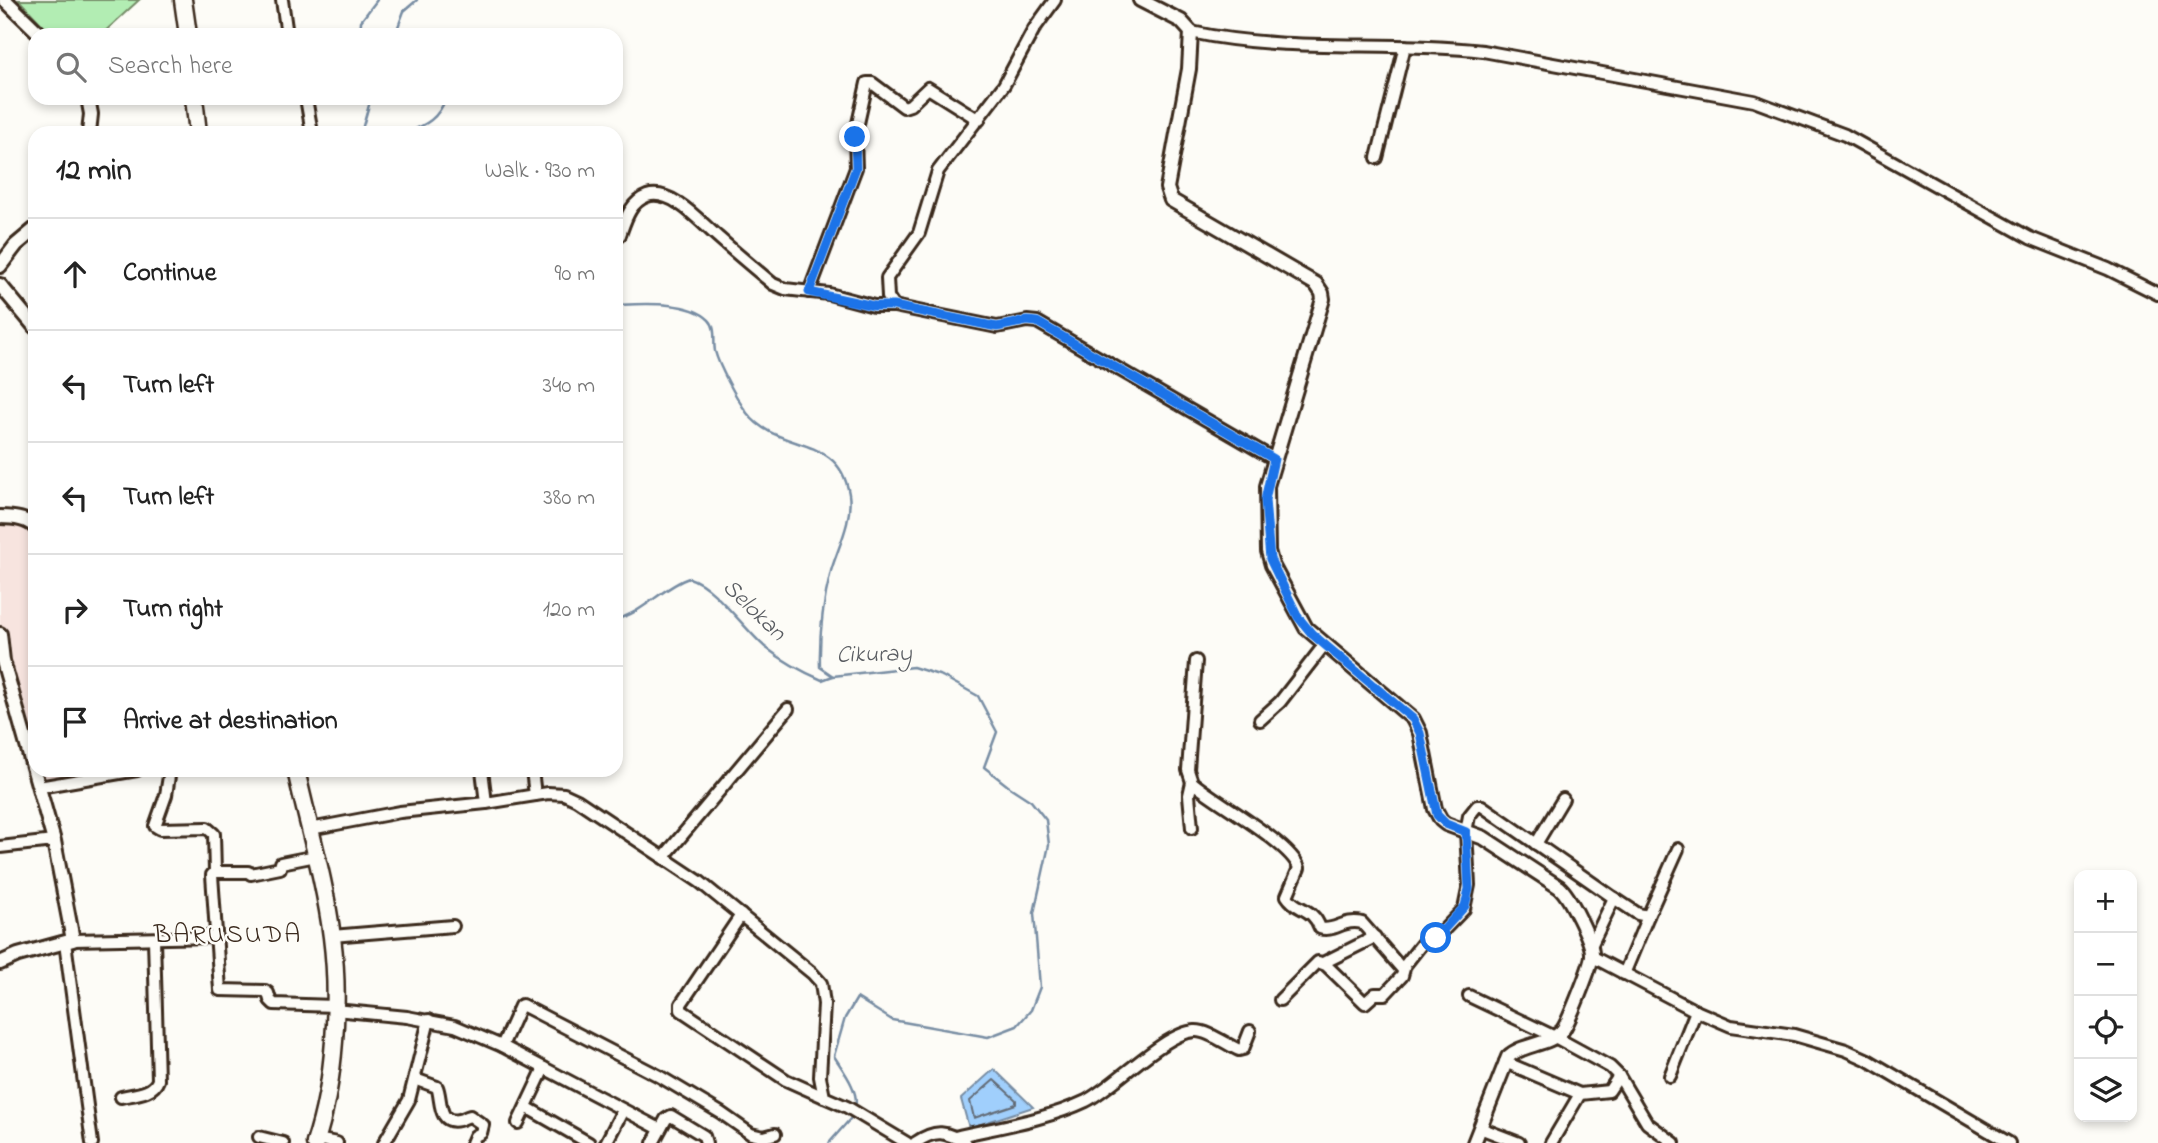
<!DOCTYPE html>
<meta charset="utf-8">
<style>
:root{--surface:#fff;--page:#f6f6f6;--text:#222;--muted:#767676;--line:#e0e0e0}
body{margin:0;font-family:"Indie Flower",sans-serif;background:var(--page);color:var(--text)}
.controls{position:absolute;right:21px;bottom:21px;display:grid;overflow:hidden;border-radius:14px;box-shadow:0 4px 10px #0003}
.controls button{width:63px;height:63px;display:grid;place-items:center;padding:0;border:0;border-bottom:2px solid var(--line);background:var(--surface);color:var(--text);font:35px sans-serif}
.stop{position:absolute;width:21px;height:21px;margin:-16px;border:5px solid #1a73e8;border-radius:50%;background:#fff}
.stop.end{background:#1a73e8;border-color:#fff;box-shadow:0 2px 7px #0008}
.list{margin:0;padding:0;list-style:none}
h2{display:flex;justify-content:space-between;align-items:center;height:91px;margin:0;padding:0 28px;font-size:30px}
h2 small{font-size:23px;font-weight:400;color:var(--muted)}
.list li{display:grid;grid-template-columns:46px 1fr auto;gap:21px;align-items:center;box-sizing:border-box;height:112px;padding:0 28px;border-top:2px solid var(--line)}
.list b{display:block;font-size:26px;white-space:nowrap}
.list em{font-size:23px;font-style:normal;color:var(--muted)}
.icon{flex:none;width:38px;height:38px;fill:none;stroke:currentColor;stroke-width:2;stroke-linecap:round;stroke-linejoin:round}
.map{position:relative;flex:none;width:2158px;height:1143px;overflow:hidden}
.search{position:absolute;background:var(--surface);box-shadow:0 4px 10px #0003;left:28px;top:28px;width:595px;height:77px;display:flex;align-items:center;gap:18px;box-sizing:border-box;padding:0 24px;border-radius:21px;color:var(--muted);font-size:26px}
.panel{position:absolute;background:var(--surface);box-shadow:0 4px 10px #0003;left:28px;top:126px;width:595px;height:651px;border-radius:21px}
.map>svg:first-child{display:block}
</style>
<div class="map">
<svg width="2158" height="1143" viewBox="0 0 2158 1143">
<rect width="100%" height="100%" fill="#fdfcf7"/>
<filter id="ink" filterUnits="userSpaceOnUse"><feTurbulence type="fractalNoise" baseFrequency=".0143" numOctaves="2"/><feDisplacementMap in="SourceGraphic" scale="14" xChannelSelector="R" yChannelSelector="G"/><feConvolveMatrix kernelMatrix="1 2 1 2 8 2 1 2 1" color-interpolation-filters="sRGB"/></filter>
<g filter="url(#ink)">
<path fill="#f7e4df" d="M0 518 35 530V770H137L39 787 0 634Z"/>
<path fill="#b2edb3" stroke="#768c68" stroke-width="2" d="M19 0H139L101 35H52Z"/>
<path fill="#a0cffc" stroke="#788da3" stroke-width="2" d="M994 1069 1033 1107 969 1128 961 1099Z"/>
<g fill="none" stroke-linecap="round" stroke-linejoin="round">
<path stroke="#636c77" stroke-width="2" d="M994 1080 1016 1100V1104L974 1118 970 1101Z"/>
<g stroke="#788da3" stroke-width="2.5">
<path d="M360 35 361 21 377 0"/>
<path d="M395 35 404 11 417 0"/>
<path d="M361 133 371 98"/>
<path d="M407 133C427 124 438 119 446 98"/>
<path d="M616 305C641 304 689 300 709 320 717 328 713 341 715 351 719 367 737 399 747 413 778 454 839 432 849 494 853 520 838 547 831 571 823 602 819 635 820 667L833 676 913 667 942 676 978 696 997 732 984 767 1008 786 1031 801 1046 820 1049 845 1034 913 1040 987 1031 1010 1017 1026 988 1037 892 1020 857 998 845 1018 834 1056C842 1069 860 1091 855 1107"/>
<path d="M616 619C644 613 662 587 689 578 714 585 743 628 765 647 783 661 801 671 822 680L833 676"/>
<path d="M829 1143 851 1118 853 1113"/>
</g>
<g stroke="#3b2a1e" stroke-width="16">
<g id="minor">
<path d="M282 0 287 35"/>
<path d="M1191 32C1287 53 1387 40 1483 51L1754 101 1845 135 2030 238 2108 269 2158 294"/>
<path d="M306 98 312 133"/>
<path d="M1377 158 1405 46"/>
<path d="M620 235C625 221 630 202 647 196 673 188 702 224 719 238 737 254 755 269 773 284L785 289 829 294 874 306H894L997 327 1027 321 1037 322 1274 459"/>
<path d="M809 292 856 168 855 137 867 83H872L904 107 910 105 928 88 979 120"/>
<path d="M894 306 888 297 887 278 919 233 938 171 1004 85 1034 29 1055 0"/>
<path d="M1196 661 1188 770 1192 782C1215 802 1291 843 1299 868L1287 896C1296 911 1313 907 1320 928 1333 933 1345 918 1362 923L1403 970"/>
<path d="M1260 720 1280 702 1325 644"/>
<path d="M170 770 166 795 155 826 160 829 207 828 214 834 215 872 212 875 220 990 265 991 268 993 270 1000 274 1004 335 1006"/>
<path d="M482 770 486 803"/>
<path d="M532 770 535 795"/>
<path d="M39 787 137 770"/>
<path d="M1192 828 1189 795 1192 782"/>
<path d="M310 829 400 812 486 803 548 793 564 794 577 800 700 882 812 973 821 983 824 1004 820 1077 824 1097 847 1107 907 1143"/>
<path d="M1536 844 1563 799"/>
<path d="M0 847 54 841"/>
<path d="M663 858 788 709"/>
<path d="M215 872H248L251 874 280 868 281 863 316 856"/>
<path d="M741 915 681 1004V1010L786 1080 824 1097"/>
<path d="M332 936 453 926"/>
<path d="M73 940 215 937"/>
<path d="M65 942 92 1143"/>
<path d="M1591 946 1614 898 1638 914 1648 916 1678 849"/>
<path d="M1593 957 1696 1011 1731 1026 1794 1035 1846 1050 1866 1059 2009 1143"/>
<path d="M1323 963 1375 937"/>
<path d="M1624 974 1648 916"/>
<path d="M1469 996 1555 1037 1610 1067 1619 1076 1647 1123 1674 1143"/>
<path d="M1280 1000 1318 962 1326 965 1365 1003 1375 994H1385L1402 976 1405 965 1424 941 1436 938 1464 909 1469 885 1466 832 1469 816 1477 806H1482L1614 898"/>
<path d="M335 1010 407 1017 455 1026 502 1046 660 1129"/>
<path d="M502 1046 520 1006 522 1005 659 1076 721 1113 751 1134 764 1137 775 1134"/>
<path d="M1505 1062 1580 1094"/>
<path d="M1670 1076 1696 1011"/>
<path d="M415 1079 437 1087C442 1098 437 1125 459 1120 463 1119 466 1117 470 1116L483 1125 481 1133 475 1136 472 1143"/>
<path d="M121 1097C134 1094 153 1094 158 1080L154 939"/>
<path d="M526 1107 589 1143"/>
<path d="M518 1123 544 1068"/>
<path d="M1480 1128 1519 1143"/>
<path d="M259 1137 283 1143"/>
<path d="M955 1137C998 1127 1046 1120 1086 1101 1115 1086 1164 1033 1195 1031 1208 1030 1227 1045 1239 1050L1243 1049 1250 1031"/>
<path d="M316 1139 337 1143"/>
<path d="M384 1143 409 1100 429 1020"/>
<path d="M606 1143 623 1110"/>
<path d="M653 1143 666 1119 671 1116 704 1136 706 1143"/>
<path d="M915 1143C937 1128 945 1132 966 1143"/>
<path d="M1551 1143 1580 1094 1609 1091 1619 1076"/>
</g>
</g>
<g stroke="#3b2a1e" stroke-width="18">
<g id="tertiary">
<path d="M5 0 41 35"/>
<path d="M1140 0 1181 21 1191 32 1189 69 1167 188 1171 200 1316 284 1322 293 1323 299 1267 486 1268 551 1272 565 1306 628 1413 719 1420 733 1435 809 1441 820 1446 824 1484 838 1559 887C1569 895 1593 942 1592 955 1592 964 1568 1024 1562 1031 1548 1046 1523 1043 1508 1057L1474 1143"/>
<path d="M88 98 91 114 89 133"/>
<path d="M0 266 16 245 35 229"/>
<path d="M0 285 35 327"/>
<path d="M0 517C12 517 27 518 35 527"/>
<path d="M0 634 3 661 54 841 73 940 18 955 0 963"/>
</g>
</g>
<g stroke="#3b2a1e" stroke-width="21">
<g id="primary">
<path d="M183 0 188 35"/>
<path d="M194 98 198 133"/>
<path d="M296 770C308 825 325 881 332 937 340 999 335 1084 315 1143"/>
</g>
</g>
<use href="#minor" stroke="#fdfcf7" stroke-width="10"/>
<use href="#tertiary" stroke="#fdfcf7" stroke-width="12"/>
<use href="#primary" stroke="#fdfcf7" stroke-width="16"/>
</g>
</g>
<g fill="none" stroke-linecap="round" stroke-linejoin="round" filter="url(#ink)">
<path stroke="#1a73e8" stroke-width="9" d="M855 137 856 168 809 292 874 306H894L997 327 1027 321 1037 322 1274 459 1265 500 1270 559 1298 617 1312 634 1413 719 1420 733 1437 815 1446 824 1466 832 1469 889 1465 906 1436 938"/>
</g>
<g text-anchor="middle" stroke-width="5" stroke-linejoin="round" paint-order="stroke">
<g font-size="24" font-style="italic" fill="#595c61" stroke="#fdfcf7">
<text transform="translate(755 609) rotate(44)" y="8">Selokan</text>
<text transform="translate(874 653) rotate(-1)" y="8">Cikuray</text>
</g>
<g font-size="26" letter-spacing="2" fill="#3b2a1e" stroke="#fdfcf7">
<text x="228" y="942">BARUSUDA</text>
</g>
</g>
</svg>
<div class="controls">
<button>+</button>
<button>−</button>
<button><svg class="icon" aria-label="locate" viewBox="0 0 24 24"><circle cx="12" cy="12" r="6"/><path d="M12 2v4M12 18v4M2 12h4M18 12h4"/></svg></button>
<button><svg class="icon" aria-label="layers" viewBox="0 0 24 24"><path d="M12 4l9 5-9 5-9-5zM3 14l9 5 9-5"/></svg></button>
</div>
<div class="stop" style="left:1436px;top:938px"></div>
<div class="stop end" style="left:855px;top:137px"></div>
<div class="search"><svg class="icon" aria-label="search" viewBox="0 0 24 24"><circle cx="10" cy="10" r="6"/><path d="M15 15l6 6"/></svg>Search here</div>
<section class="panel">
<h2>12 min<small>Walk · 930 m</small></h2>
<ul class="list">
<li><svg class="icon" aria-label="ahead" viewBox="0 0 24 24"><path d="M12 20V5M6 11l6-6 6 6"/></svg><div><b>Continue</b></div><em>90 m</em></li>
<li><svg class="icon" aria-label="left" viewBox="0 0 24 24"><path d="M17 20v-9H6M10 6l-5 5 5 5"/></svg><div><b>Turn left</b></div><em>340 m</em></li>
<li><svg class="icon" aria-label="left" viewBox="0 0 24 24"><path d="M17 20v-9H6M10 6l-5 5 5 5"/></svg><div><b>Turn left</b></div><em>380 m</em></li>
<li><svg class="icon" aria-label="right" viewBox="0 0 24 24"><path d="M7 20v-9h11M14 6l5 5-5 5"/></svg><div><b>Turn right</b></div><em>120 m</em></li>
<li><svg class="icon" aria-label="arrive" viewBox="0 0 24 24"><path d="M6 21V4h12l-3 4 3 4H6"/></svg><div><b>Arrive at destination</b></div></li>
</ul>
</section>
</div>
